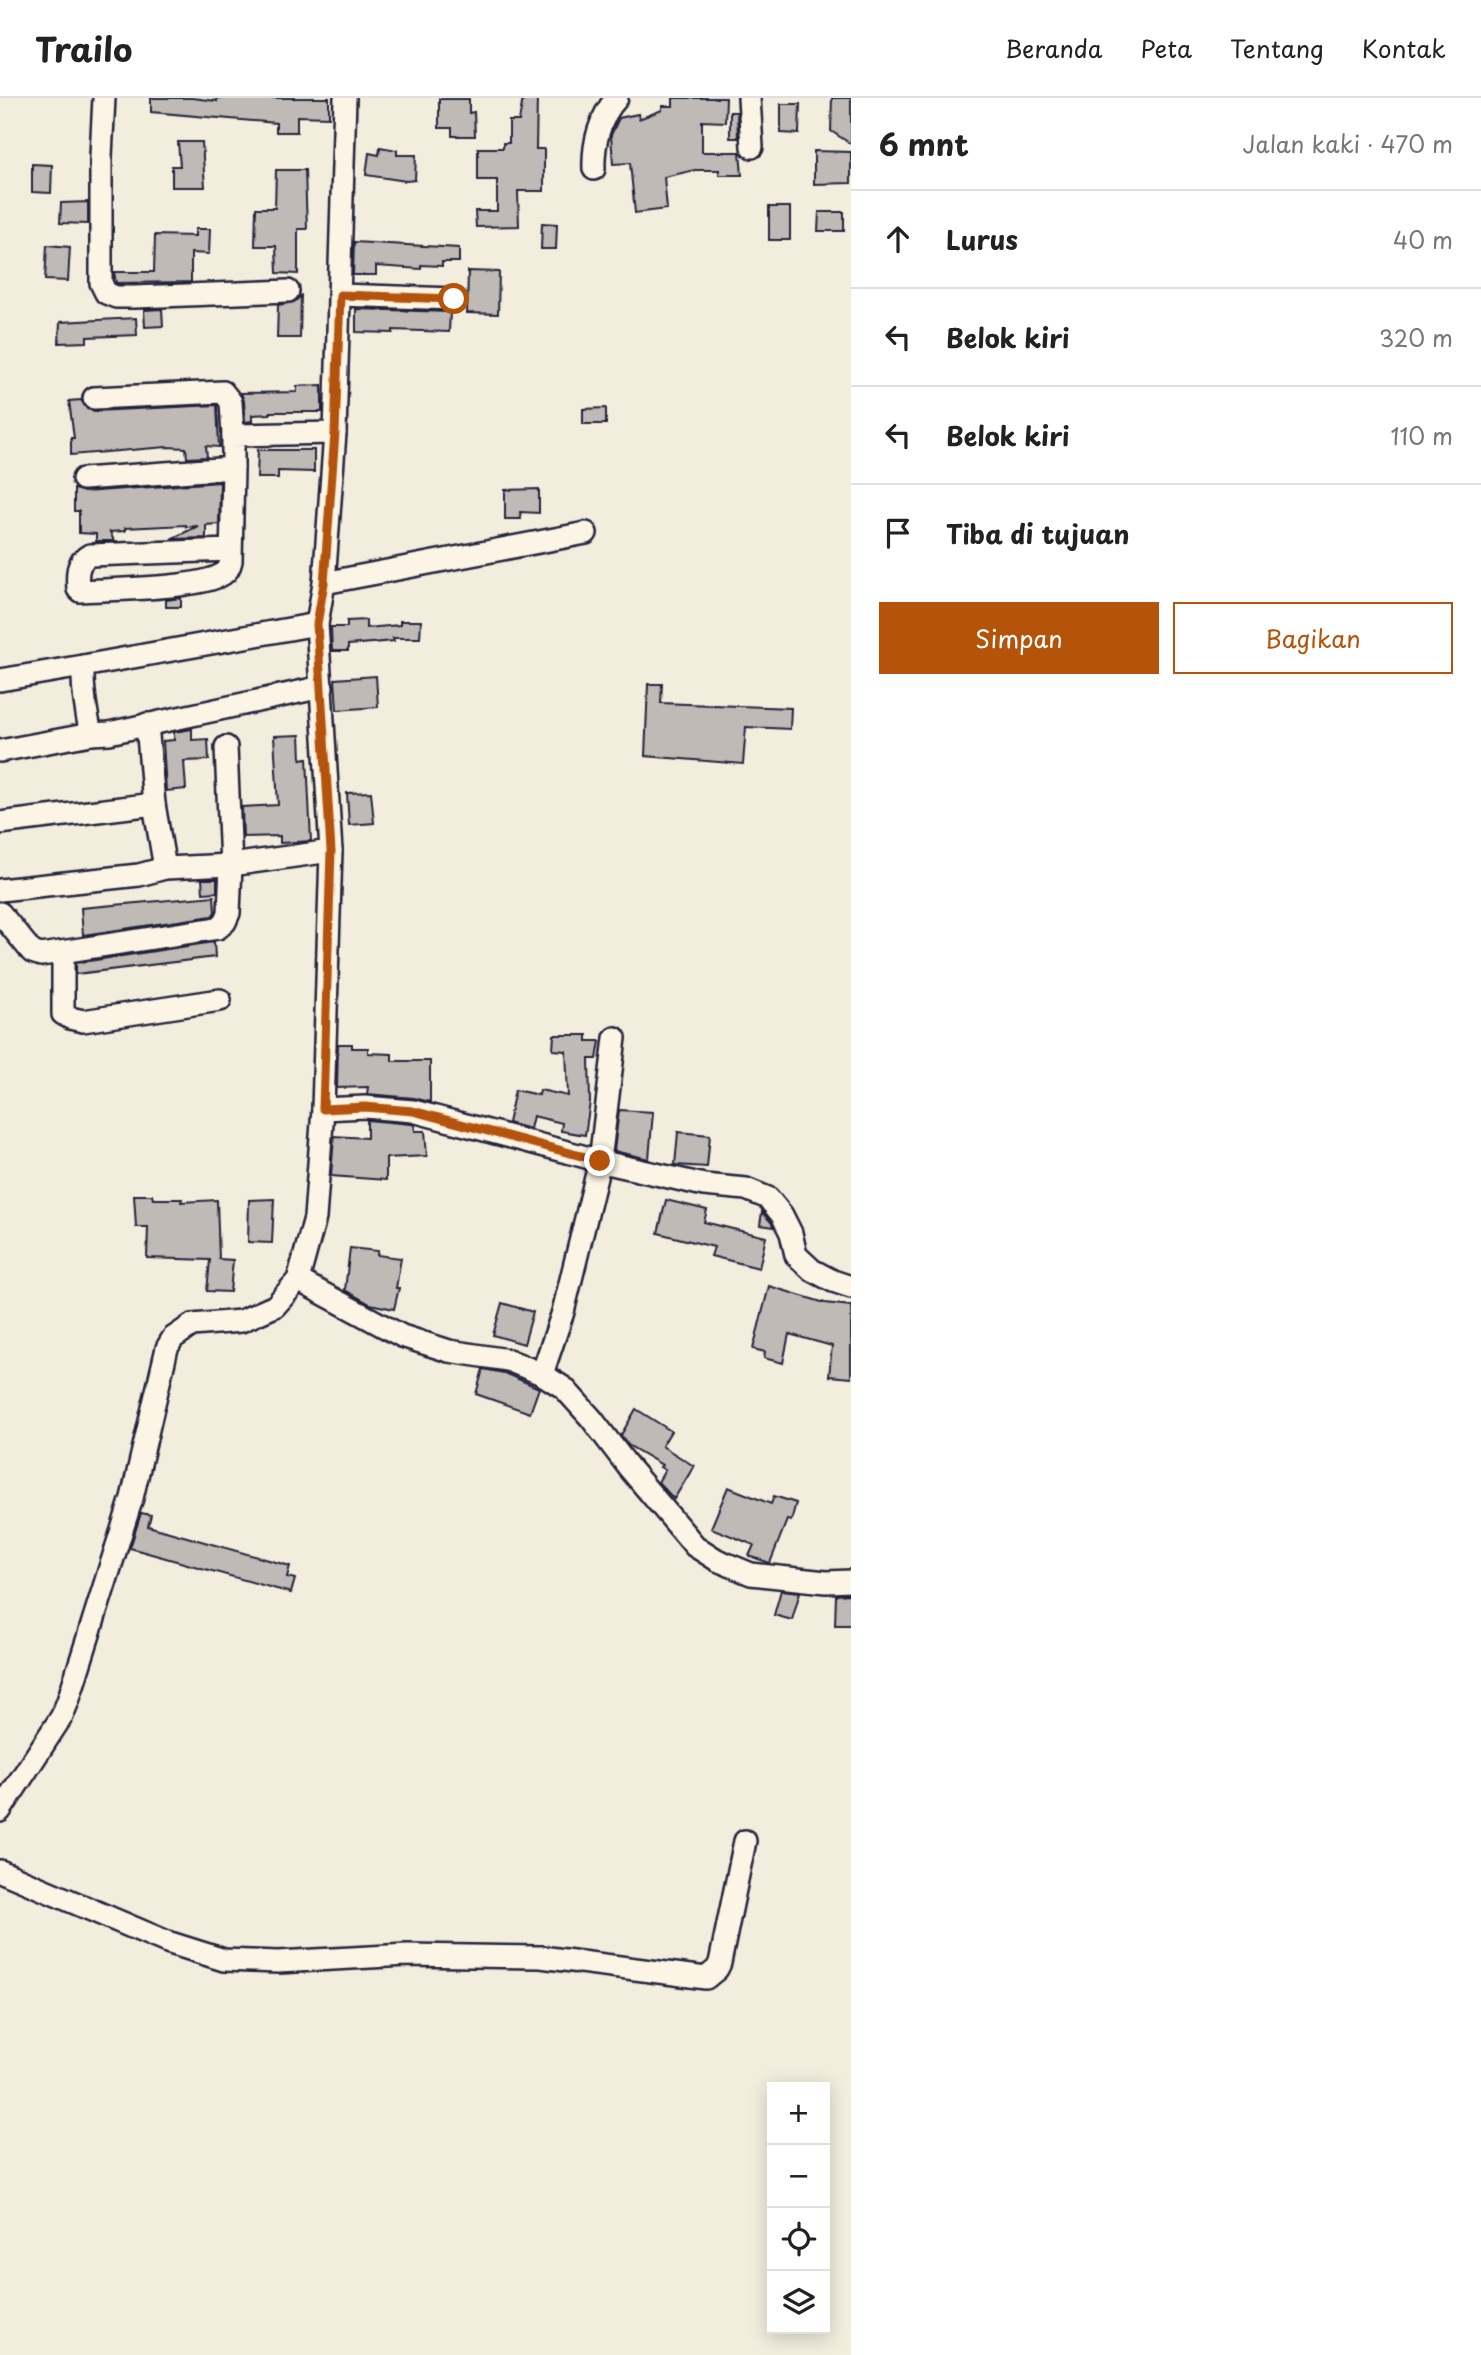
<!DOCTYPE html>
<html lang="id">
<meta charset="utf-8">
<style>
:root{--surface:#fff;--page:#f6f6f6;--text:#222;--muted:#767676;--line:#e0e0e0;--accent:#b45309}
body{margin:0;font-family:"Playpen Sans",sans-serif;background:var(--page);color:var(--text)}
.controls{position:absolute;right:21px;bottom:21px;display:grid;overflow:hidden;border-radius:0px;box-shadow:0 4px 18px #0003}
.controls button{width:63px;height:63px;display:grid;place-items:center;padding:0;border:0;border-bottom:2px solid var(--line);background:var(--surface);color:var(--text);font:35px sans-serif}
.stop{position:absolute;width:21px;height:21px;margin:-16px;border:5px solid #b45309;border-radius:50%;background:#fff}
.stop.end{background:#b45309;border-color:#fff;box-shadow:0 2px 7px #0008}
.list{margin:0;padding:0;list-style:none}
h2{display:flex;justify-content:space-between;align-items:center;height:91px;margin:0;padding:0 28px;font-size:30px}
h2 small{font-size:23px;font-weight:400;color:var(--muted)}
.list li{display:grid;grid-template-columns:46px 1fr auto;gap:21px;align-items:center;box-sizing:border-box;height:98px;padding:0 28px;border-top:2px solid var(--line)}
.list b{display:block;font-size:26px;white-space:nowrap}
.list em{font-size:23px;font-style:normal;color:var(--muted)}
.actions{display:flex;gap:14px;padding:21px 28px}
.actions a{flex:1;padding:16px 0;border:2px solid var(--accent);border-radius:0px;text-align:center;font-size:24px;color:var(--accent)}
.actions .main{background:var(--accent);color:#fff}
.icon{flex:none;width:38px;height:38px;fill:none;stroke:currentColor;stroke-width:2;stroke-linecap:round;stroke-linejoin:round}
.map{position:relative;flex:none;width:851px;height:2257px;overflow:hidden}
header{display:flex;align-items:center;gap:42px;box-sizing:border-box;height:98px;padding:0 35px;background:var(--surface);border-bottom:2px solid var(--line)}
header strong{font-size:33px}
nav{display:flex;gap:38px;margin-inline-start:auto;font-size:24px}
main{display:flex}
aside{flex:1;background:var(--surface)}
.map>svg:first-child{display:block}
</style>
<header>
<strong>Trailo</strong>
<nav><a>Beranda</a><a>Peta</a><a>Tentang</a><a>Kontak</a></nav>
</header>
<main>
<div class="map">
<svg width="851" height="2257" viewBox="0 0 851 2257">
<rect width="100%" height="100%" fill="#f3edde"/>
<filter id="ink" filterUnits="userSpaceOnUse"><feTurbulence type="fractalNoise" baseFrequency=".0143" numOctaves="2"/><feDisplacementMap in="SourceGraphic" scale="14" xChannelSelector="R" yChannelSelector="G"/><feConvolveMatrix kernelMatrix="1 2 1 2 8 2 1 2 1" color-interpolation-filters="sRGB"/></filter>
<g filter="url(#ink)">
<g fill="#bfbab6" stroke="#22223b" stroke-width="2">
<path d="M151 0H192L217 3 216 0H329V19L297 18V34H276V25L151 14Z"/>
<path d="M523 0H537L536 51H544V93H518L519 128 476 129 475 113H497V82H478V50H503V45H509V23H519Z"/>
<path d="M673 0H726L725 24 702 23V54H740L742 77H719V72H695L664 79 667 111 635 115 630 65 613 66 611 37 619 20 638 16 639 21 662 12V8H673Z"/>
<path d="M832 0H851V46L831 33Z"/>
<path d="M439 1H469V15L474 14 475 38H452V30H439Z"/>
<path d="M781 6H800L799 36 781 35Z"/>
<path d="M730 14H737L738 40H730Z"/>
<path d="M178 44H202L205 89H172V68H180Z"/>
<path d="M380 49 397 52V57H416L415 82 406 83 366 77 369 55 379 57Z"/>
<path d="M814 53 851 54V85L814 86Z"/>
<path d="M32 66 52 67 51 95 32 94Z"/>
<path d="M276 72H305L307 131H298V176L277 175 276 148H255L256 110H275Z"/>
<path d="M88 104V126L60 125 61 105Z"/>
<rect x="769" y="109" width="21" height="33"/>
<path d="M819 114H844V133H818Z"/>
<path d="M542 125 557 126 556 151H541Z"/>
<path d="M195 131H210L209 156 191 155V184L116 185 114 174H154L155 137 195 138Z"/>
<path d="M354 144 459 150V164H442V168L421 167V171L376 168V177H353Z"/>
<path d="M47 147 70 149 68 183 45 182Z"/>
<path d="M468 173 499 174 498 216 467 215Z"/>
<path d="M301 198 300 240H277L278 207 294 204Z"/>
<path d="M162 211 163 228 145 229 144 212Z"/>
<path d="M356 211 450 214 449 234 393 232V235L356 234Z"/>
<path d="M136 220 137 237 87 239V244L59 245 60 224Z"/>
<path d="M322 287V314H270V316L252 317V323L245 324 244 303 241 295 297 294V288Z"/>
<path d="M81 302 87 311 95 313 217 307 219 349 206 348 207 359 187 360 186 350 167 349 71 357V340H74L69 303Z"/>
<path d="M606 310V326H583V311Z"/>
<path d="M258 352H314V374L278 373V380H257Z"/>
<path d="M220 384 219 426 206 427V440L171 441 198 428 186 429V427L125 430V433L110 434 114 443H96V436L79 435V413H74V391L84 394Z"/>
<path d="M539 391V415L520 414 521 421H505V392Z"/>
<path d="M181 500V509H166V502Z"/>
<path d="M366 522V530L400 527V523H421L420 540H393L394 543 348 547V553H332L331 529H347V523Z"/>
<path d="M376 578 378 609 337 612 335 581Z"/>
<path d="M648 586H662L661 605 791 610 790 631 746 629 743 666 645 658Z"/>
<path d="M192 631V642L208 641 209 662 184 663 186 691 166 693 163 643 174 642V634Z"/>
<path d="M300 637 301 661 307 660 311 743 280 745V738L243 739 242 709 278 707 274 638Z"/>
<path d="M371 694 374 725 349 727 347 695Z"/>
<path d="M202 781H217V794L203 795Z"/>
<path d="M214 798 215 814 212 818 83 837 81 810Z"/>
<path d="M214 844 215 859 76 876V865Z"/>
<path d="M554 937H587V943H600L597 961H589L590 1004 585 1037 561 1033 562 1025 533 1018 530 1031 508 1025 515 992 539 997 540 992 568 998 566 953 553 952Z"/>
<path d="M338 946H352V950H368V955L392 956V963H430V1004L414 1000 367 996 368 989 337 990Z"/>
<path d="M619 1012 653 1014 649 1061 614 1053Z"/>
<path d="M367 1022 411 1026 415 1027V1033H425L427 1058 386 1060V1082L331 1078 334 1038 367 1040Z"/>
<path d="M678 1034 710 1037 707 1069 675 1067Z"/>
<path d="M134 1097H152L153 1101H182L181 1104 217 1102 219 1161 233 1162 230 1194 207 1193 210 1162 147 1160 148 1129H136Z"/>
<path d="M274 1101 272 1145 248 1144 249 1102Z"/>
<path d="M666 1102 707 1112 704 1124 766 1139 759 1170 711 1158 714 1149 658 1135Z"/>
<path d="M762 1114 771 1124 774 1129 760 1127Z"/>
<path d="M350 1150 378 1153 377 1157 401 1160 396 1190H399L394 1211 370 1206 345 1192Z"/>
<path d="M769 1188 825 1205 851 1208V1280L829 1278 832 1248 789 1236 783 1265 764 1260 765 1254 753 1251Z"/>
<path d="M502 1205 533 1214 524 1246 493 1237Z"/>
<path d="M483 1271 504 1275 539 1290 530 1315 476 1296Z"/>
<path d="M636 1311 671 1333 662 1348 694 1368 674 1401 658 1384 665 1372 660 1369 662 1367 628 1347 621 1337Z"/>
<path d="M728 1389 771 1406 774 1398 796 1405 791 1423 787 1422 770 1465 749 1458 754 1447 711 1430Z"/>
<path d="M141 1415 151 1417 148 1428 290 1468 287 1479 295 1481 291 1495 130 1450Z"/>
<path d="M781 1492 800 1494 792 1522 774 1517Z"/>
<path d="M851 1496V1527H835L836 1497Z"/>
</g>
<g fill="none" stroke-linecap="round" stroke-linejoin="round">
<g stroke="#22223b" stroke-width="26">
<g id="street">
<path d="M104 0 101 58V185L106 195 116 199H135L288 193"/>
<path d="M749 0 752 49"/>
<path d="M594 71C593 46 600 18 617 0"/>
<path d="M340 197 454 201"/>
<path d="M94 300 223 294 231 304 233 337"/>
<path d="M83 381 233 370V337L335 335"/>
<path d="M231 452 90 457C76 464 77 477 78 491L80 493C111 491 199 491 223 476 228 473 230 468 231 463L233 370"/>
<path d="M324 485 586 435"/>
<path d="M317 526 83 568C82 591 86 614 91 636L109 635 322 589"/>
<path d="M0 582 83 568"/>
<path d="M0 653 91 636"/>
<path d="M154 706 165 770"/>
<path d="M0 725 154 706 147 626"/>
<path d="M0 792 139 777 165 770 231 767 331 753"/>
<path d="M0 815 32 854 41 857 218 830 225 824 229 815 231 767 226 649"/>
<path d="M63 854V916L70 920 83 923 220 902"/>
<path d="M323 1011 365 1009 413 1013 612 1066 704 1087 746 1091 768 1100 782 1117 791 1135 796 1157 812 1172 833 1183 851 1189"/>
<path d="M298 1182 402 1238 449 1253 508 1262 542 1276 564 1290 591 1320 630 1371 695 1448 717 1462 751 1476 826 1484 851 1483"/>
<path d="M542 1276 563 1214 600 1063 615 940"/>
<path d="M0 1713 62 1618 68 1603 132 1400 167 1250 173 1240 192 1227 241 1223 275 1208 298 1182 315 1120 323 1011 331 753 317 526 324 485 335 335 345 0"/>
<path d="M0 1773 167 1844 224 1862 278 1864 407 1857 541 1859 706 1880 717 1871 720 1865 745 1743"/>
</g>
</g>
<use href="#street" stroke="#fcf5e5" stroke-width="21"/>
</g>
</g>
<g fill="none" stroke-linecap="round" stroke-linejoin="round" filter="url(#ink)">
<path stroke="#b45309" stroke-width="9" d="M454 201 340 197 335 335 324 485 317 526 331 753 323 1011 365 1009 413 1013 600 1063"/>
</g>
</svg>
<div class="controls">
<button>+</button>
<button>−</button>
<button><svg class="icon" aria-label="locate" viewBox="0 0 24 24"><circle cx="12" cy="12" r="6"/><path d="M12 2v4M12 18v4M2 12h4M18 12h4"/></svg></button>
<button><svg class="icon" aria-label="layers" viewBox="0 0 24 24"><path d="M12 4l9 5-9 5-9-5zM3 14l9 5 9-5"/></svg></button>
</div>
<div class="stop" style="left:454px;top:201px"></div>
<div class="stop end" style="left:600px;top:1063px"></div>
</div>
<aside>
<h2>6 mnt<small>Jalan kaki · 470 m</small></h2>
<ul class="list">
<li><svg class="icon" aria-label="ahead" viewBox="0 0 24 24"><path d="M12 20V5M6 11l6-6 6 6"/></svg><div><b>Lurus</b></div><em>40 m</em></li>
<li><svg class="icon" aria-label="left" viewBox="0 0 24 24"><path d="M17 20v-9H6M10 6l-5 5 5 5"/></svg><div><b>Belok kiri</b></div><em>320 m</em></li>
<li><svg class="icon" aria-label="left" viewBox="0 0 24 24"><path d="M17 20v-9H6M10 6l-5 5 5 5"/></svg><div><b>Belok kiri</b></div><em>110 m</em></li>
<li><svg class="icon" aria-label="arrive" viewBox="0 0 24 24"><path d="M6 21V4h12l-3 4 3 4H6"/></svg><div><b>Tiba di tujuan</b></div></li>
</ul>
<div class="actions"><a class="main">Simpan</a><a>Bagikan</a></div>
</aside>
</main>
